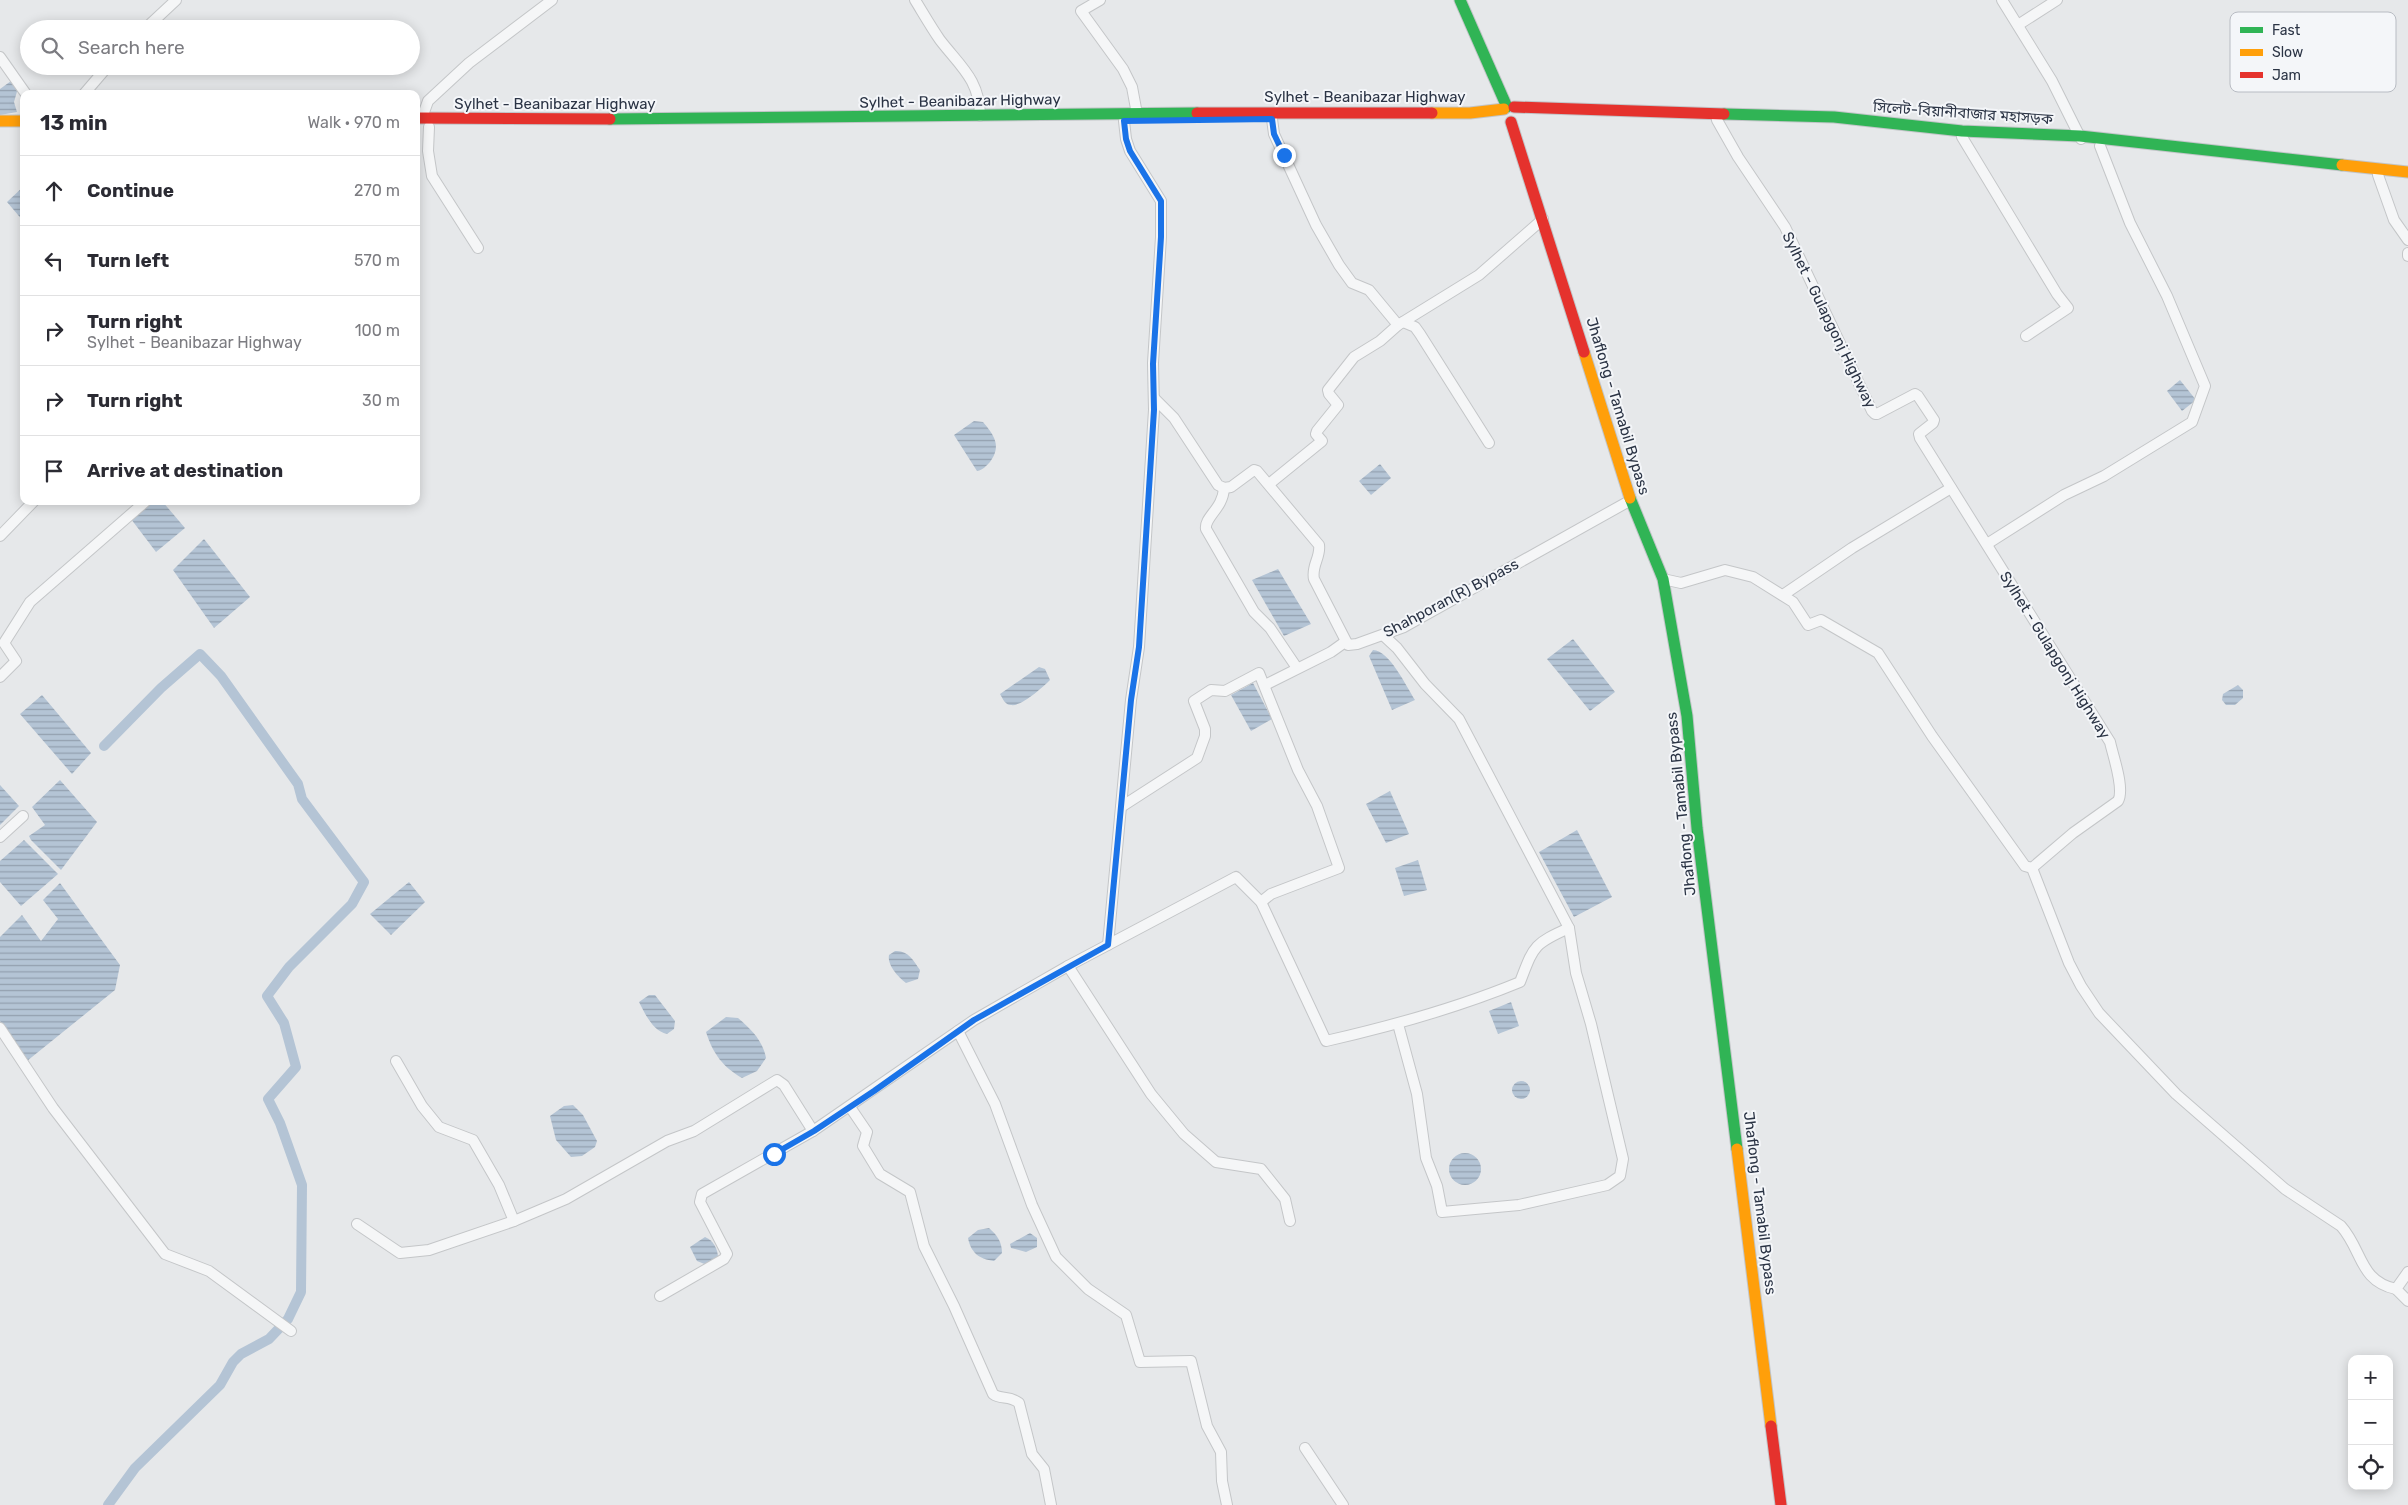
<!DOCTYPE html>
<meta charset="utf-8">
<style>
:root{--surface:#fff;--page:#f7f7f7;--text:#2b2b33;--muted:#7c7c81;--line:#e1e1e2}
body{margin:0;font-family:Rubik,"Noto Sans Bengali",sans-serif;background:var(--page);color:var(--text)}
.controls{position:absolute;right:15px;bottom:15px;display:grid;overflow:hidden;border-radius:10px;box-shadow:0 2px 12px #0003}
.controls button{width:45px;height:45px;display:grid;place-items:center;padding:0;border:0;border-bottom:1px solid var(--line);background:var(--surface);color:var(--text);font:25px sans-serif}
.stop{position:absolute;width:15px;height:15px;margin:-11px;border:4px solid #1a73e8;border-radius:50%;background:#fff}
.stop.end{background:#1a73e8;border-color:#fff;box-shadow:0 1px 5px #0008}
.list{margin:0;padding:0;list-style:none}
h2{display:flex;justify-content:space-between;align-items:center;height:65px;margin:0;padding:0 20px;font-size:21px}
h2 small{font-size:16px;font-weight:400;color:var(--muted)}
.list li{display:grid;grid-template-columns:32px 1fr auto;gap:15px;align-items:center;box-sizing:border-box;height:70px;padding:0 20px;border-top:1px solid var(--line)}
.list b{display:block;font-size:19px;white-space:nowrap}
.list p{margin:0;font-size:16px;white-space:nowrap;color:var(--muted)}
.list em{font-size:16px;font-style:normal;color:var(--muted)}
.icon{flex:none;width:28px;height:28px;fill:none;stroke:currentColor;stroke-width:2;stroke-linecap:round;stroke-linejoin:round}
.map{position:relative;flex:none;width:2408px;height:1505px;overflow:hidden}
.search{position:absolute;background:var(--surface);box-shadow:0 2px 12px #0003;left:20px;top:20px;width:400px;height:55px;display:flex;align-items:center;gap:12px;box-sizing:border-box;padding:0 18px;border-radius:28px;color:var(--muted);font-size:19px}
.panel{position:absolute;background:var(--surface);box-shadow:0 2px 12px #0003;left:20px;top:90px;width:400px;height:415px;border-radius:10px}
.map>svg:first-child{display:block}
</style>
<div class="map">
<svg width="2408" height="1505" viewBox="0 0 2408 1505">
<defs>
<pattern id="water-rules" width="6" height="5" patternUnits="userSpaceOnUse" patternTransform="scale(1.25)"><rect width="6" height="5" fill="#b4c4d5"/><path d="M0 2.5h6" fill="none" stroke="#93a0af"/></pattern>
</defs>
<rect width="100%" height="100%" fill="#e6e8ea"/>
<g fill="url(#water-rules)">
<path d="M11 81 18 88 14 102 17 112 0 115V89Z"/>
<path d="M24 186V222L7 202Z"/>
<path d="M2180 380 2196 400 2182 411 2167 391Z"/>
<path d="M974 421 983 422C994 435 1002 446 990 462 986 466 983 470 977 471L954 435Z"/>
<path d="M1380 464 1391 478 1371 495 1359 481Z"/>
<path d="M149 501H162L185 528 156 552 131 519Z"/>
<path d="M204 539 250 597 214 628 173 570Z"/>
<path d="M1278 569 1311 624 1284 636 1252 580Z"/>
<path d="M1573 639 1615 692 1590 711 1547 659Z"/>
<path d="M1373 650C1390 651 1406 686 1415 700L1392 710 1369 656Z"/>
<path d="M1039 667 1045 669 1050 680C1043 687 1021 707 1011 705 1005 705 1003 699 1000 694Z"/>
<path d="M1253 683 1272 719 1251 731 1231 695Z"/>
<path d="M2238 685 2243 690V698L2235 705H2226L2222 700 2223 694Z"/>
<path d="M42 695 91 753 72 774 20 714Z"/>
<path d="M60 780 97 822 61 870 31 840 29 836 45 825 32 807Z"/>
<path d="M0 785 19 806 0 825Z"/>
<path d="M1390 791 1409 834 1386 843 1366 804Z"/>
<path d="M1577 830 1612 897 1574 917 1539 852Z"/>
<path d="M24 840 58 874 21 906 0 882V861Z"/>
<path d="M1418 860 1427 890 1404 896 1395 868Z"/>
<path d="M409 882 425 902 391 935 370 914Z"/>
<path d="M60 883 120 965 115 990 27 1061 0 1021V937L22 915 41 941 58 919 43 900Z"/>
<path d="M895 951C908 950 913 960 920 970L918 979 906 983C898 977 887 965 889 955Z"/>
<path d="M649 995H655L675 1021 674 1029 667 1034C653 1031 645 1014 639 1002Z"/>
<path d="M1511 1002 1519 1026 1498 1034 1489 1011Z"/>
<path d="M726 1017 738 1018C751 1029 763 1041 766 1058L757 1071 742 1078C723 1067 713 1054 706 1032Z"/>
<circle cx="1521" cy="1090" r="9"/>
<path d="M573 1105 583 1115 597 1141 595 1147 582 1156 571 1157 556 1140 550 1116 564 1106Z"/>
<circle cx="1465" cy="1169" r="16"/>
<path d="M989 1228C997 1235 1002 1242 1002 1253L994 1261C979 1259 971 1253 968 1238L978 1230Z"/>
<path d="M1030 1233 1037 1238V1247L1026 1252 1011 1248 1010 1244Z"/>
<path d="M705 1237C713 1240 718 1249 718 1258L707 1265 697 1261 690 1247Z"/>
</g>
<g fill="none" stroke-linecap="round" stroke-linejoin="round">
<path stroke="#b4c4d5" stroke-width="10" d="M104 746 161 688 200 654 221 676 298 784 302 799 364 882 352 904 289 967 267 996 284 1023 296 1067 268 1099 280 1123 302 1185 301 1292 288 1319 269 1339 241 1354 233 1362 220 1385 135 1468 108 1505"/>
<g stroke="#c4c6c8" stroke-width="12">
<g id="street">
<path d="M915 0C923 13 931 27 940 40 960 66 980 80 980 116"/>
<path d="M1100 0 1081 11 1123 69 1132 87 1137 114"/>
<path d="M2002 0 2052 81 2081 139"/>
<path d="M2018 25 2057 0"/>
<path d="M145 29 176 0"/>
<path d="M0 57 26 94"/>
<path d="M84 94 108 66"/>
<path d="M422 118 428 101 469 63 552 0"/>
<path d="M1272 119 1274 134 1316 225 1339 265 1352 283 1369 290 1398 325 1479 275 1543 219"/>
<path d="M1717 120 1738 157 1785 227 1872 411 1875 414H1877L1915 394 1918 396 1934 420 1933 423 1919 434 1920 438 2110 742C2113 756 2125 789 2118 801L2073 833 2032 868 2069 963 2081 986 2099 1013 2176 1094 2285 1189 2341 1226C2363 1251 2359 1281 2396 1289"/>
<path d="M429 127 428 151 432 176 478 248"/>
<path d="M1962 137 2057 294 2068 308 2026 336"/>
<path d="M2378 175 2394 220 2408 240"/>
<path d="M2408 253V256"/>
<path d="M1403 322 1415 327 1420 334 1489 443"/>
<path d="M1154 398 1174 418 1218 485 1224 488 1231 487 1254 470 1257 471 1319 545C1321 557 1311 566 1314 579L1348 645 1357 644 1404 627 1631 500"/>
<path d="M1269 484 1322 441 1316 434 1317 431 1338 405 1329 394 1328 390 1354 357 1380 341 1398 325"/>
<path d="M1224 488C1223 509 1204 517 1206 529L1254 612 1270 628 1297 668"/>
<path d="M0 536 34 501"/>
<path d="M1987 544 2064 495 2104 476 2192 422 2205 386 2167 296 2130 223 2100 146"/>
<path d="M1663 579 1681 583 1725 570 1753 577 1793 602 1808 625 1821 620 1878 653 1932 736 2025 866 2032 868"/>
<path d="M1783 595 1852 548 1951 488"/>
<path d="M1383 635 1397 648 1425 684 1459 719 1569 928 1576 973 1591 1024 1623 1159 1620 1176 1607 1185 1519 1205 1442 1212 1437 1186 1426 1158 1417 1094 1398 1024"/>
<path d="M0 677 16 661 4 643 30 602 146 501"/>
<path d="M1265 685 1331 652 1345 642"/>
<path d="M1121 807 1197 758 1205 736V729L1194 701 1211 690 1225 691 1259 673 1298 770 1317 806 1339 868 1271 894 1261 902"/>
<path d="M0 837 23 816"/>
<path d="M1108 945 1131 700 1139 647 1154 410 1153 363 1161 237V201L1130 151 1126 139 1124 121"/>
<path d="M1068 966 1151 1094 1184 1134 1216 1162 1261 1169 1285 1199 1290 1221"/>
<path d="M0 1028 53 1108 165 1254 209 1271 291 1331"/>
<path d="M958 1031 995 1104 1032 1205 1056 1257 1088 1289 1126 1315 1140 1362 1191 1361 1207 1426 1221 1452 1222 1481 1227 1505"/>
<path d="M396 1061 422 1106 439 1127 473 1140 499 1185 514 1221"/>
<path d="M850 1107 867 1132 863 1146 880 1174 910 1192 924 1246 954 1306 993 1394C1001 1400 1009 1395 1019 1403L1032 1454 1044 1469 1051 1505"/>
<path d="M357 1224 400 1253 429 1250 514 1221 566 1199 667 1141 694 1131 777 1080 784 1085 813 1131"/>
<path d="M2408 1272 2396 1289 2408 1301"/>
<path d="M660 1296 724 1259 727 1254 700 1202 702 1194 813 1131 974 1020 1068 966 1236 877 1261 902 1326 1041C1392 1026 1457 1008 1520 982 1534 946 1533 944 1569 928"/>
<path d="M1305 1448 1343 1505"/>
</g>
</g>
<g stroke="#c2c5c8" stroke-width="13">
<g id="fast">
<path d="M1460 0 1507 107"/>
<path d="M1724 114 1834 117 1962 131 2080 136 2342 165"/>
<path d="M610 119 1197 113"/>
<path d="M1630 498 1663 579 1687 716 1697 828 1737 1149"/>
</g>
</g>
<g stroke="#c2c5c8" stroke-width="13">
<g id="slow">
<path d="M1432 113H1470L1504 109"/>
<path d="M0 121H24"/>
<path d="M2342 165 2408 172"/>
<path d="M1584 352 1630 498"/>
<path d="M1737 1149 1771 1426"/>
</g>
</g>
<g stroke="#c2c5c8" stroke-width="13">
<g id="jam">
<path d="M1514 107 1724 114"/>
<path d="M1197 113H1432"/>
<path d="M416 118 610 119"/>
<path d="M1511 122 1584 352"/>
<path d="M1771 1426 1781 1505"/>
</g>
</g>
<use href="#street" stroke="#f5f6f7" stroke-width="10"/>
<use href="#fast" stroke="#30b455" stroke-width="11"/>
<use href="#slow" stroke="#ff9f0a" stroke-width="11"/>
<use href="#jam" stroke="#e5322d" stroke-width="11"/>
</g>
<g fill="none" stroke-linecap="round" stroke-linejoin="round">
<path stroke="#1a73e8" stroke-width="6" d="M774 1154 814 1131 874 1091 974 1020 1108 945 1131 700 1139 647 1154 410 1153 364 1161 237V201L1130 151 1126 139 1124 121 1272 119 1274 134 1284 155"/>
</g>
<g text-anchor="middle" stroke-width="4" stroke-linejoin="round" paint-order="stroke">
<g font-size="15" fill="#2b3445" stroke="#f4f6f9">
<text x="1365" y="102">Sylhet - Beanibazar Highway</text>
<text transform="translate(960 101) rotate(-1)" y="5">Sylhet - Beanibazar Highway</text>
<text x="555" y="109">Sylhet - Beanibazar Highway</text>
<text transform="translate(1963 113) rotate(4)" y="5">সিলেট-বিয়ানীবাজার মহাসড়ক</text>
<text transform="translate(1829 320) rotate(64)" y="5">Sylhet - Gulapgonj Highway</text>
<text transform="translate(1618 406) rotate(73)" y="5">Jhaflong - Tamabil Bypass</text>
<text transform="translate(1451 598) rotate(-28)" y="5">Shahporan(R) Bypass</text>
<text transform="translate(2055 655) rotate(58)" y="5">Sylhet - Gulapgonj Highway</text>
<text transform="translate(1681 804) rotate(-96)" y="5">Jhaflong - Tamabil Bypass</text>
<text transform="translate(1760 1203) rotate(83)" y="5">Jhaflong - Tamabil Bypass</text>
</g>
</g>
<rect x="2230" y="12" width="166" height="80" rx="8" fill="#f4f6f9" stroke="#b8bcc3" stroke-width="1"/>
<rect x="2240" y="27" width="23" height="6" fill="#30b455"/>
<rect x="2240" y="49" width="23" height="7" fill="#ff9f0a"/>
<rect x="2240" y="72" width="23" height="6" fill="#e5322d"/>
<g font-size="14" fill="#2b3445">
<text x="2272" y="35">Fast</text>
<text x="2272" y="57">Slow</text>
<text x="2272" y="80">Jam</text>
</g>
</svg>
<div class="controls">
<button>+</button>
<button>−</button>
<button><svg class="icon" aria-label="locate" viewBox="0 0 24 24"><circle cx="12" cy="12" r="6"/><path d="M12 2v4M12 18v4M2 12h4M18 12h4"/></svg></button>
</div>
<div class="stop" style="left:774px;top:1154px"></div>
<div class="stop end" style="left:1284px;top:155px"></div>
<div class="search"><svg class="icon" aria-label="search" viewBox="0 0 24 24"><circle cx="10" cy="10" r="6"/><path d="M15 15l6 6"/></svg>Search here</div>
<section class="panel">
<h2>13 min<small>Walk · 970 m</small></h2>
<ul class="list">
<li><svg class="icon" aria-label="ahead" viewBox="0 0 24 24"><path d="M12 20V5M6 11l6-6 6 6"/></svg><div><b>Continue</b></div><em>270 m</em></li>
<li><svg class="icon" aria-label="left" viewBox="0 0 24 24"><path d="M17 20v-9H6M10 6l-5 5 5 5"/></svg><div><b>Turn left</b></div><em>570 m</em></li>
<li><svg class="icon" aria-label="right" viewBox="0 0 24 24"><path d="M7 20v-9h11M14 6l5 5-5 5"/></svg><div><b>Turn right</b><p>Sylhet - Beanibazar Highway</p></div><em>100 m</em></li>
<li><svg class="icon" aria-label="right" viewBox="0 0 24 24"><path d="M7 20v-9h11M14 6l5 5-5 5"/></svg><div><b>Turn right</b></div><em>30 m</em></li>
<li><svg class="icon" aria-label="arrive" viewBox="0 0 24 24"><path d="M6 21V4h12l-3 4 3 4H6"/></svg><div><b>Arrive at destination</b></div></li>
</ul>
</section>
</div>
